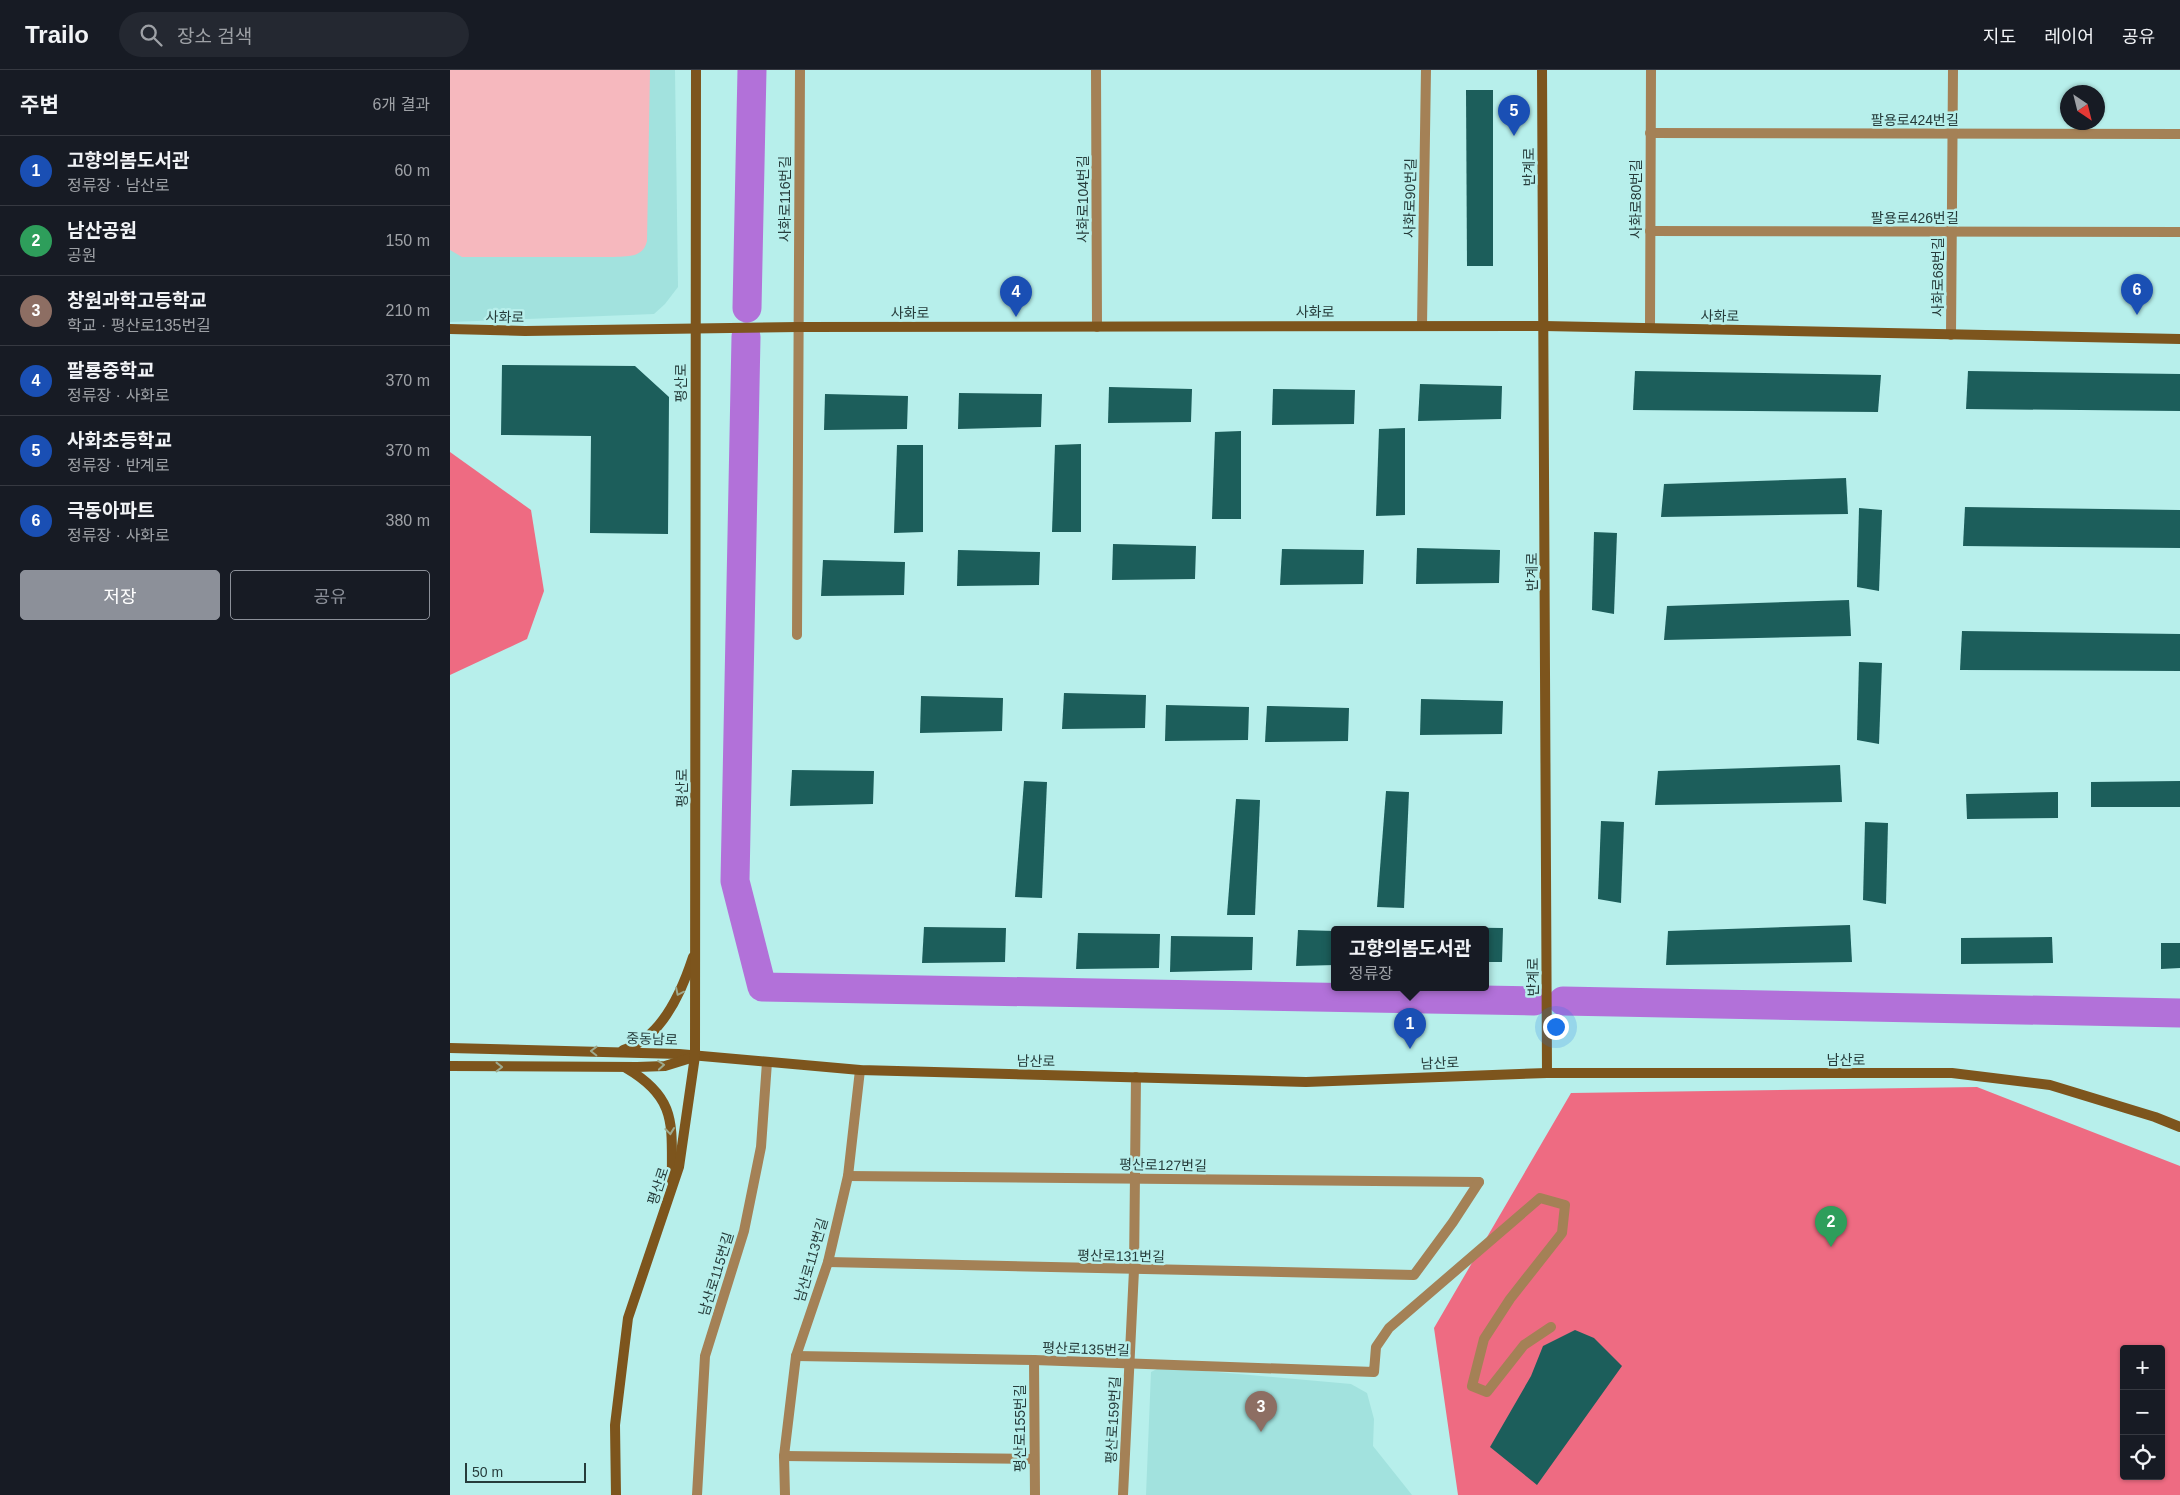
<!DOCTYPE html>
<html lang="ko">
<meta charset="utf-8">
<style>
:root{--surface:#171b24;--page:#242831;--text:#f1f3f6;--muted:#9ea1a6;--line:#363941;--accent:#8c9099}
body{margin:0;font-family:Arial,"Noto Sans KR",sans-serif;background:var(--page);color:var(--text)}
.controls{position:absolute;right:15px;bottom:15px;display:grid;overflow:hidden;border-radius:5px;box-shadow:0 1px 4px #0004}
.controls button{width:45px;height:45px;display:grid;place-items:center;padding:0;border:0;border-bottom:1px solid var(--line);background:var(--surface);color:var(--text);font:25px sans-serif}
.compass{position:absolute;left:1610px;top:15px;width:45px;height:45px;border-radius:50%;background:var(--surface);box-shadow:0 1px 4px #0004;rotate:145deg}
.scale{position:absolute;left:15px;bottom:12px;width:121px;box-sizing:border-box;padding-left:5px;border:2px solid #263c3b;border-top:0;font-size:14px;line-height:18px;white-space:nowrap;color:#263c3b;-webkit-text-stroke:4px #b7efeb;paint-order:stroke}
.you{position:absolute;left:1105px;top:956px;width:18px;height:18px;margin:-12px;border:4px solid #fff;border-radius:50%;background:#1a73e8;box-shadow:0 0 0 8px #1a73e833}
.badge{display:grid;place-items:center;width:32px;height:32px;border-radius:50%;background:var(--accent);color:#fff;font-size:16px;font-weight:700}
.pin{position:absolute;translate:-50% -41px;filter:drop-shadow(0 1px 2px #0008)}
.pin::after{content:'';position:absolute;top:26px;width:18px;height:15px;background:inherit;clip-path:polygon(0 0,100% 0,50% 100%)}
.popup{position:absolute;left:881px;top:856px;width:158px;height:65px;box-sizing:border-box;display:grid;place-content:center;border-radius:5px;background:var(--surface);filter:drop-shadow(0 1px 4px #0005);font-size:16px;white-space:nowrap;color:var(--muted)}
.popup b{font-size:19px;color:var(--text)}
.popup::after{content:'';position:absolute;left:50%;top:100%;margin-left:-10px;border:10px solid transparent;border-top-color:var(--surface)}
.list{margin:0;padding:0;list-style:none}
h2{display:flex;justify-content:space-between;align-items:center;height:65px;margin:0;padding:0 20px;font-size:21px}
h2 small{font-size:16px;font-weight:400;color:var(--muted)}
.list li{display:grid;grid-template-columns:32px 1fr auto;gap:15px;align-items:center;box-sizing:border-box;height:70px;padding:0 20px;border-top:1px solid var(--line)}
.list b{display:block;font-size:19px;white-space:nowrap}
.list p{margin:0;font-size:16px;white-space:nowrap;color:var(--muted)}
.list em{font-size:16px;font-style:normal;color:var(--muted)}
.actions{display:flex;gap:10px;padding:15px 20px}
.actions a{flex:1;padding:11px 0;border:1px solid var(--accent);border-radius:5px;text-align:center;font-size:18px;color:var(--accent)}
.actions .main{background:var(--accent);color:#fff}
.icon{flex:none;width:28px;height:28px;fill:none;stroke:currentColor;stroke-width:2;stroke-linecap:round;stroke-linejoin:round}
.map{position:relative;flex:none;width:1730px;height:1425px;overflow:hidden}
header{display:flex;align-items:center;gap:30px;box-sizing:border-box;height:70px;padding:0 25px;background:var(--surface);border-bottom:1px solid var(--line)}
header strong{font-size:24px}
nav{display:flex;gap:28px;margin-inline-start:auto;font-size:18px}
.search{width:350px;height:45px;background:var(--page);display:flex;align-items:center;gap:12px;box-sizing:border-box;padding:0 18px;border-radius:28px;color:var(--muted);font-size:19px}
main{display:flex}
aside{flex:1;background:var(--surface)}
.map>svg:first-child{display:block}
</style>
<header>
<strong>Trailo</strong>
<div class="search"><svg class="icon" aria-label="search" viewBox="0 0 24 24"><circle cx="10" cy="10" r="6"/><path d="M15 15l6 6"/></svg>장소 검색</div>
<nav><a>지도</a><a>레이어</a><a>공유</a></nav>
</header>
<main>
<aside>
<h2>주변<small>6개 결과</small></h2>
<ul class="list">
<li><span class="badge" style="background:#1a4fb4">1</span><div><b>고향의봄도서관</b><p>정류장 · 남산로</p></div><em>60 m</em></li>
<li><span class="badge" style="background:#2e9e5b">2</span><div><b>남산공원</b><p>공원</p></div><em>150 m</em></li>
<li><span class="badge" style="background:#8d6e63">3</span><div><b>창원과학고등학교</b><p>학교 · 평산로135번길</p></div><em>210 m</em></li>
<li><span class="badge" style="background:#1a4fb4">4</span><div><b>팔룡중학교</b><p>정류장 · 사화로</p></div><em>370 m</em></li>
<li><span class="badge" style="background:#1a4fb4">5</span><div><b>사화초등학교</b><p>정류장 · 반계로</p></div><em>370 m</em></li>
<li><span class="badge" style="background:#1a4fb4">6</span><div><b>극동아파트</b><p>정류장 · 사화로</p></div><em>380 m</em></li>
</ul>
<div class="actions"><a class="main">저장</a><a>공유</a></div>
</aside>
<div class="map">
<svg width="1730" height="1425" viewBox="0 0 1730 1425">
<rect width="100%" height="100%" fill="#b7efeb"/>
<g fill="#a2e2de">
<path d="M0 0H225L228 217 215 234 204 244 0 252Z"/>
<path d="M711 1297 901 1314 917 1323 924 1349 923 1376 962 1425H696L701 1302Z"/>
</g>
<path fill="#f6b8be" d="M0 0H200L197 171C193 188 178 186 164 187H12L0 180Z"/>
<g fill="#ee6b82" fill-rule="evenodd">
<path d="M0 382 81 440 94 521 77 569 0 605Z"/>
<path d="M1527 1017 1730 1096V1425H1008L984 1258 1121 1023ZM1674 1279H1711V1406H1674Z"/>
</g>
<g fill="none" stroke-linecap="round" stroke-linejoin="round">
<g stroke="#b271d9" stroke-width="29">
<path d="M297 238 302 0"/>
<path d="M296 267 285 811 312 917 1084 931"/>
<path d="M1113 931 1730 943"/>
</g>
</g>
<g fill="#1c5e5b">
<path d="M1016 20H1043V196H1017Z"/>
<path d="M52 295 185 296 219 327 218 464 140 463 141 366 51 365Z"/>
<path d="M1185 301 1431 305 1428 342 1183 340Z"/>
<path d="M1518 301 1730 304V341L1516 339Z"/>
<path d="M970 314 1052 316 1051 349 968 351Z"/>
<path d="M659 317 742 319 741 352 658 353Z"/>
<path d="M823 319 905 320 904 354 822 355Z"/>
<path d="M509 323 592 324 591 357 508 359Z"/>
<path d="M375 324 458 326 457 359 374 360Z"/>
<path d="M955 358V445L926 446 929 359Z"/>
<path d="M791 361V449H762L765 362Z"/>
<path d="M631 374V462H602L605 375Z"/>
<path d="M447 375H473V462L444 463Z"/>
<path d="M1396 408 1398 444 1211 447 1214 414Z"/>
<path d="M1515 437 1730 440V478L1513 476Z"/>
<path d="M1409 438 1432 440 1429 521 1407 517Z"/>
<path d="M1144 462 1167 463 1164 544 1142 540Z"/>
<path d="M663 474 746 476 745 509 662 510Z"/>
<path d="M967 478 1050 480 1049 513 966 514Z"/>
<path d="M832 479 914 480 913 514 830 515Z"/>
<path d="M508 480 590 482 589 515 507 516Z"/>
<path d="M373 490 455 492 454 525 371 526Z"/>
<path d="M1399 530 1401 566 1214 570 1217 536Z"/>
<path d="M1512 561 1730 564V601L1510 600Z"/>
<path d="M1409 592 1432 593 1429 674 1407 670Z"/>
<path d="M614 623 696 625 695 658 612 659Z"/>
<path d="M471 626 553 628 552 661 470 663Z"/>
<path d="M971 629 1053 631 1052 664 970 665Z"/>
<path d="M716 635 799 637 798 670 715 671Z"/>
<path d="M817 636 899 638 898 671 815 672Z"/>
<path d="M1390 695 1392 732 1205 735 1208 701Z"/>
<path d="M342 700 424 701 423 734 340 736Z"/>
<path d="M574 711 597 712 592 828 565 827Z"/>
<path d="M1730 711V737H1641V712Z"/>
<path d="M936 721 959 722 954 838 927 837Z"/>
<path d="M1608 722V748L1517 749 1516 724Z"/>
<path d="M786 729 810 730 805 845H777Z"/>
<path d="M1151 751 1174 752 1171 833 1148 829Z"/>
<path d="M1415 752 1438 753 1436 834 1413 830Z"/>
<path d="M1400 855 1402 892 1216 895 1218 861Z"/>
<path d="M474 857 556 858 555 892 472 893Z"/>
<path d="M971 857 1053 858 1052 892H1035V860H971Z"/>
<path d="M848 860 885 861V895L846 896Z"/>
<path d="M628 863 710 864 709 898 626 899Z"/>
<path d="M721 866 803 867 802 900 720 902Z"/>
<path d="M1602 867 1603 893 1511 894V868Z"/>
<path d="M1711 873H1730V898L1711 899Z"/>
<path d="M1125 1260 1144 1268 1172 1296 1087 1415 1040 1377 1081 1306 1093 1276Z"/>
</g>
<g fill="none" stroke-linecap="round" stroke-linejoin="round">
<g stroke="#a48156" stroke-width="10">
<path d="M646 0 647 257"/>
<path d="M1200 63 1730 64"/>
<path d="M1200 161 1730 162"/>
<path d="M972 256 976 0"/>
<path d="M1200 258 1201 0"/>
<path d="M1501 265 1503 0"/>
<path d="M347 565 350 0"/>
<path d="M398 1106 1029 1112"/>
<path d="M378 1192 964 1205 1003 1152 1029 1112"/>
<path d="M346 1286 584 1290 924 1302 926 1277 939 1258 1090 1128 1115 1135 1112 1163 1060 1229 1034 1269 1022 1316 1037 1322 1074 1275 1101 1257"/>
<path d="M584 1290 585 1425"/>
<path d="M334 1386 584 1389"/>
<path d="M247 1425 255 1286 294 1161 311 1077 317 992"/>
<path d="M335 1425 334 1386 346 1286 378 1192 398 1106 410 1000"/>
<path d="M673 1425 684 1200 686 1007"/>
</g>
<g stroke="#7d551d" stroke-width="10">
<path d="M1092 0 1097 1003"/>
<path d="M0 259 75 261 348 257 1094 256 1730 269"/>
<path d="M0 978 229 984 410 1000 856 1012 1097 1003H1502L1600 1015 1705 1047 1730 1057"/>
<path d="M173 980C211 969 232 921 243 887"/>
<path d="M0 996 187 997 215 996 244 987"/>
<path d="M176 998C229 1029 221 1056 222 1111"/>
<path d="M166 1425 165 1355 178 1248 229 1097 245 986 246 0"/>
</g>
</g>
<defs><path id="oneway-chevron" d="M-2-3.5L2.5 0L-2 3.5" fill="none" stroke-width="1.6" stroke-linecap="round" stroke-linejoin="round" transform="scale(1.25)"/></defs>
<g stroke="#9daa8e">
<use href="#oneway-chevron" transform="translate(229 922) rotate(116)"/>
<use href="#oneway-chevron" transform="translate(144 981) rotate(-179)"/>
<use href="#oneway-chevron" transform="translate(211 995) rotate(-5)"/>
<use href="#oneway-chevron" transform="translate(49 997)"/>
<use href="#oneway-chevron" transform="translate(220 1061) rotate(84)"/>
</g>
<g text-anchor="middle" stroke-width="5" stroke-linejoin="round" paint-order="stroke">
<g font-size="14" fill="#263c3b" stroke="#b7efeb">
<text x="1465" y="55">팔용로424번길</text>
<text transform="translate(1079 97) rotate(-90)" y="5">반계로</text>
<text transform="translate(960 128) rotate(-89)" y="5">사화로90번길</text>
<text transform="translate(335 129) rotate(-90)" y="5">사화로116번길</text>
<text transform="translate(633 129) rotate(-90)" y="5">사화로104번길</text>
<text transform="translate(1186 129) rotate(-90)" y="5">사화로80번길</text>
<text x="1465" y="153">팔용로426번길</text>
<text transform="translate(1488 207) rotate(-90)" y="5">사화로68번길</text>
<text x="865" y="247">사화로</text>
<text x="460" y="248">사화로</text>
<text transform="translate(1270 246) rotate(1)" y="5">사화로</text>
<text transform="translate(55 247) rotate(1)" y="5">사화로</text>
<text transform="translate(231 313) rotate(-90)" y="5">평산로</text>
<text transform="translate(1082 502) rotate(-90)" y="5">반계로</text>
<text transform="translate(232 718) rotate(-90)" y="5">평산로</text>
<text transform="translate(1083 907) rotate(-90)" y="5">반계로</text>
<text transform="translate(202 969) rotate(2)" y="5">중동남로</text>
<text x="1396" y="995">남산로</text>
<text transform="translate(586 991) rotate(1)" y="5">남산로</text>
<text transform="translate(990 993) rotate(-2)" y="5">남산로</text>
<text transform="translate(713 1095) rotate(1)" y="5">평산로127번길</text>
<text transform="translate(208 1116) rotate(-72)" y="5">평산로</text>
<text transform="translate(671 1186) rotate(1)" y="5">평산로131번길</text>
<text transform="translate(361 1190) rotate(-74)" y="5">남산로113번길</text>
<text transform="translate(266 1204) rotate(-73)" y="5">남산로115번길</text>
<text transform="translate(636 1279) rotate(2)" y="5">평산로135번길</text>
<text transform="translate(663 1350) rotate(-87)" y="5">평산로159번길</text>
<text transform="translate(570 1358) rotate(-90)" y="5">평산로155번길</text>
</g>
</g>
</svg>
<div class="controls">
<button>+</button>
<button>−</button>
<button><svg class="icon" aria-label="locate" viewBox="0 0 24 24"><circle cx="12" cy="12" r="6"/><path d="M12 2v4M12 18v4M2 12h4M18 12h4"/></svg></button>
</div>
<svg class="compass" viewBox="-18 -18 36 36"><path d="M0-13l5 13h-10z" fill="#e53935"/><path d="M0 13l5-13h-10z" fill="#9ea1a6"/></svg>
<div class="scale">50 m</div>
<div class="you"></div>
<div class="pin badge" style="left:960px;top:979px;background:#1a4fb4">1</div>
<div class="popup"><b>고향의봄도서관</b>정류장</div>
<div class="pin badge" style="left:1381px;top:1177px;background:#2e9e5b">2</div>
<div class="pin badge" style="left:811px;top:1362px;background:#8d6e63">3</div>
<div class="pin badge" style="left:566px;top:247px;background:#1a4fb4">4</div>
<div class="pin badge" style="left:1064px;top:66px;background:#1a4fb4">5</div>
<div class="pin badge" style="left:1687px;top:245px;background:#1a4fb4">6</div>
</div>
</main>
